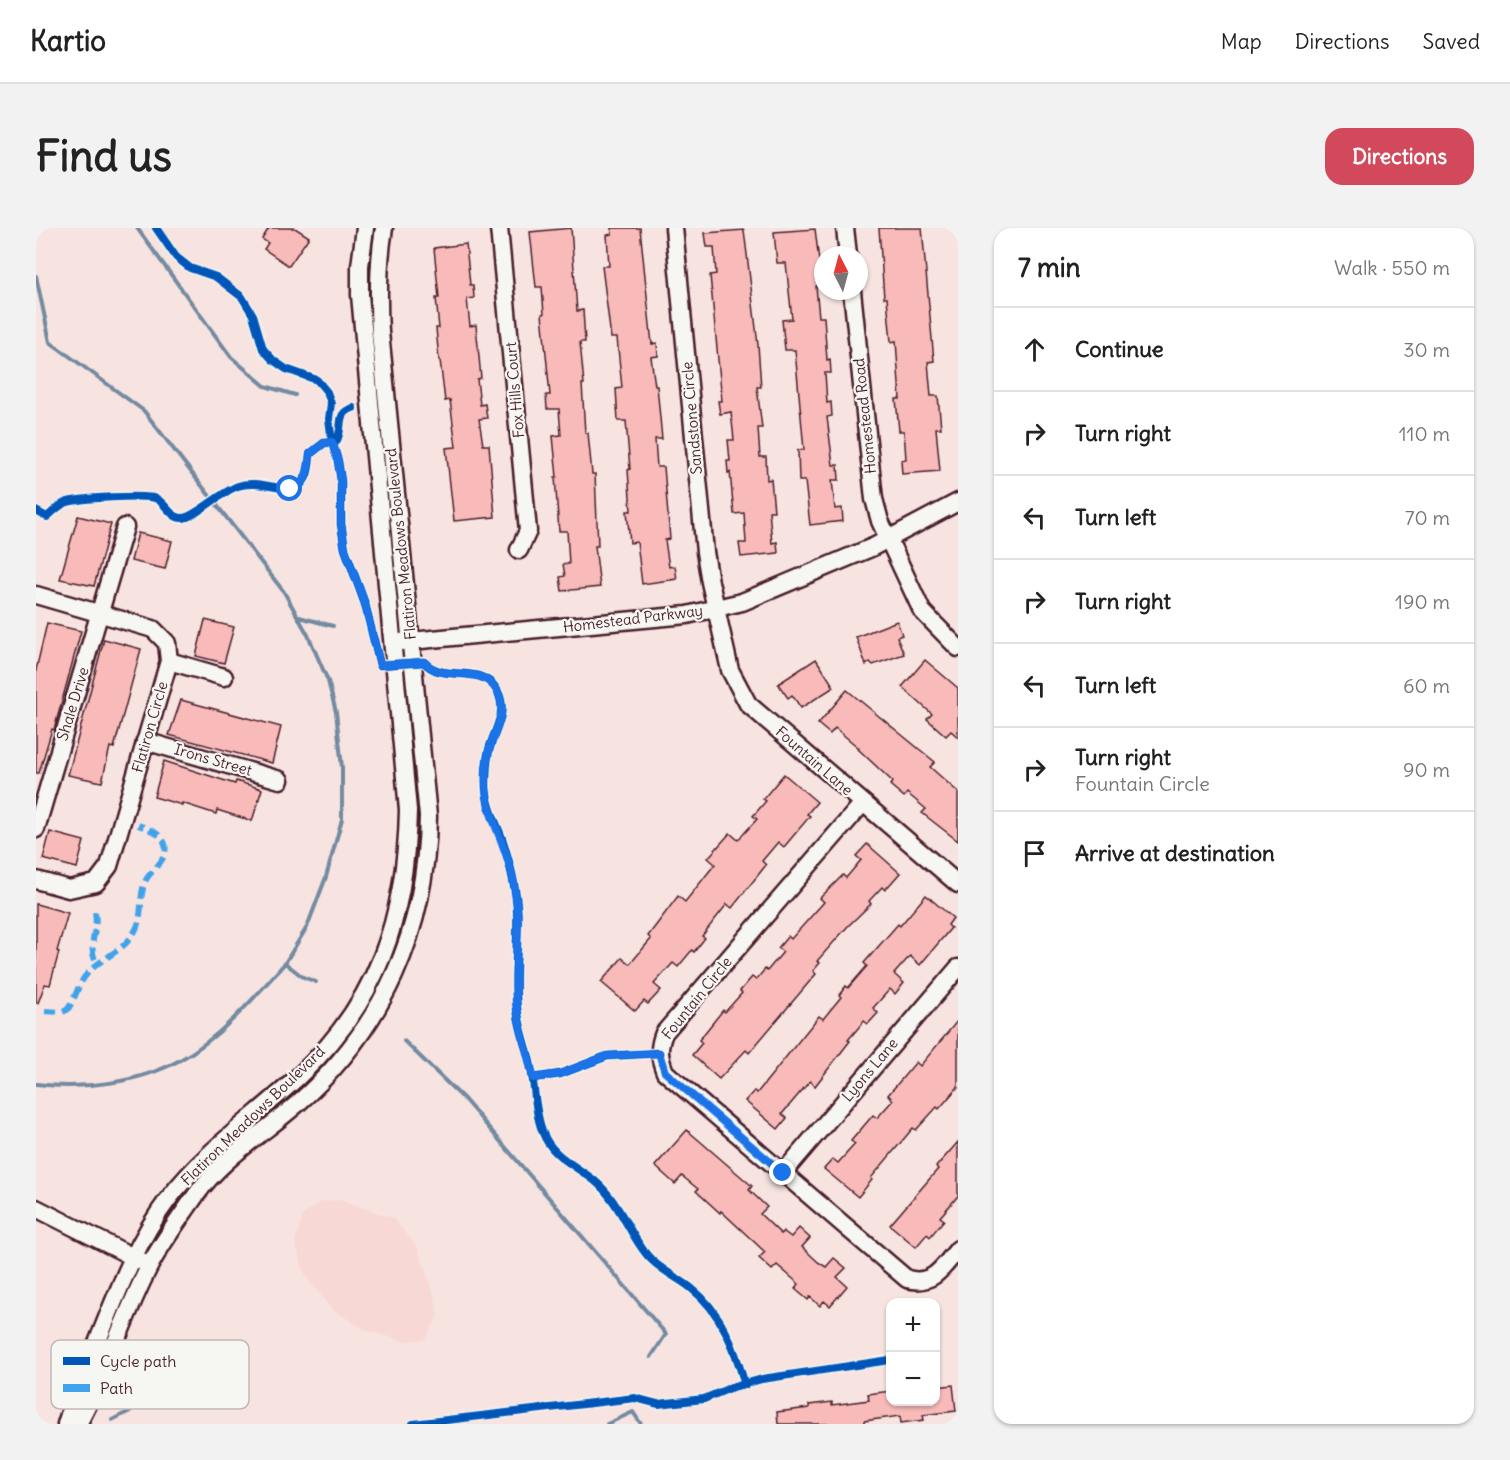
<!DOCTYPE html>
<meta charset="utf-8">
<style>
:root{--surface:#fff;--page:#f2f2f2;--text:#222;--muted:#767676;--line:#e0e0e0;--accent:#d1495b}
body{margin:0;font-family:Delius,sans-serif;background:var(--page);color:var(--text)}
.controls{position:absolute;right:18px;bottom:18px;display:grid;overflow:hidden;border-radius:12px;box-shadow:0 2px 4px #0004}
.controls button{width:54px;height:54px;display:grid;place-items:center;padding:0;border:0;border-bottom:2px solid var(--line);background:var(--surface);color:var(--text);font:30px sans-serif}
.compass{position:absolute;left:778px;top:18px;width:54px;height:54px;border-radius:50%;background:var(--surface);box-shadow:0 2px 4px #0004;rotate:354deg}
.stop{position:absolute;width:18px;height:18px;margin:-14px;border:4px solid #1a73e8;border-radius:50%;background:#fff}
.stop.end{background:#1a73e8;border-color:#fff;box-shadow:0 2px 6px #0008}
.list{margin:0;padding:0;list-style:none}
h2{display:flex;justify-content:space-between;align-items:center;height:78px;margin:0;padding:0 24px;font-size:26px}
h2 small{font-size:20px;font-weight:400;color:var(--muted)}
.list li{display:grid;grid-template-columns:39px 1fr auto;gap:18px;align-items:center;box-sizing:border-box;height:84px;padding:0 24px;border-top:2px solid var(--line)}
.list b{display:block;font-size:22px;white-space:nowrap}
.list p{margin:0;font-size:20px;white-space:nowrap;color:var(--muted)}
.list em{font-size:20px;font-style:normal;color:var(--muted)}
.icon{flex:none;width:33px;height:33px;fill:none;stroke:currentColor;stroke-width:2;stroke-linecap:round;stroke-linejoin:round}
.map{position:relative;flex:none;width:922px;height:1196px;overflow:hidden;border-radius:18px}
header{display:flex;align-items:center;gap:36px;box-sizing:border-box;height:84px;padding:0 30px;background:var(--surface);border-bottom:2px solid var(--line)}
header strong{font-size:28px}
nav{display:flex;gap:33px;margin-inline-start:auto;font-size:21px}
.intro{display:flex;align-items:center;justify-content:space-between;box-sizing:border-box;height:144px;padding:0 36px}
h1{margin:0;font-size:42px}
.button{padding:15px 27px;border-radius:18px;background:var(--accent);color:#fff;font-size:21px;font-weight:700}
main{display:flex;gap:36px;padding:0 36px}
aside{flex:1;background:var(--surface);border-radius:18px;box-shadow:0 2px 4px #0004}
.map>svg:first-child{display:block}
</style>
<header>
<strong>Kartio</strong>
<nav><a>Map</a><a>Directions</a><a>Saved</a></nav>
</header>
<div class="intro"><h1>Find us</h1><a class="button">Directions</a></div>
<main>
<div class="map">
<svg width="922" height="1196" viewBox="0 0 922 1196">
<rect width="100%" height="100%" fill="#f7e4e1"/>
<filter id="ink" filterUnits="userSpaceOnUse"><feTurbulence type="fractalNoise" baseFrequency=".0167" numOctaves="2"/><feDisplacementMap in="SourceGraphic" scale="12" xChannelSelector="R" yChannelSelector="G"/><feConvolveMatrix kernelMatrix="1 2 1 2 8 2 1 2 1" color-interpolation-filters="sRGB"/></filter>
<g filter="url(#ink)">
<path fill="#f7d8d5" d="M304 972 357 990 381 1019 397 1063 403 1087 389 1112 367 1113 332 1103 295 1081 268 1046 259 1013 267 987 284 974Z"/>
<g fill="none" stroke-linecap="round" stroke-linejoin="round">
<g stroke="#738aa1" stroke-width="4">
<path d="M101 0 195 129 229 158 259 167"/>
<path d="M0 48 14 114 108 183 248 364 272 407 292 453 300 484 306 540V591L290 649 271 699 249 735 267 749 280 754"/>
<path d="M263 389 297 398"/>
<path d="M368 813 428 871 630 1106 615 1129"/>
<path d="M0 856C46 862 103 855 144 832 184 810 219 769 249 735"/>
<path d="M76 1192 94 1183"/>
<path d="M571 1196 597 1184 605 1196"/>
</g>
</g>
<g fill="#f8bbb9" stroke="#4a1f2b" stroke-width="1.5">
<path d="M233 0H259L273 9 253 38 228 21 232 15 226 11Z"/>
<path d="M535 0 541 83 547 82 549 114H544L548 156H546L549 205H552L556 246H559L562 318H559L564 359 526 363 524 349 529 348 527 336H533L531 303H523L519 249H521L517 208 525 207 523 181H511L510 167H514L506 86H508L506 59H500L494 4Z"/>
<path d="M575 0H604L616 116 621 115 622 128 615 129 619 158H621L626 211H619L621 239H628L634 311 629 312 633 339 639 338 641 351 606 356 601 314 594 315 591 283H595L592 242 594 241 590 193H582L580 161 586 160 581 110H575L566 38H573L571 7 576 6Z"/>
<path d="M843 0H886L898 133 892 134 895 168H902L905 200H900L904 243 866 246 865 232 870 231 868 203H863L860 171H864L860 113 855 114 851 70H848Z"/>
<path d="M779 1 786 57 780 58 783 89H788L791 132 794 131 795 145H789L791 175 795 174 796 188 791 189 797 237H802L803 252H796L799 281 806 280 807 293 774 297 769 253H763L762 222H768L759 122H749L746 92 756 91 750 35H741L738 4Z"/>
<path d="M708 2 722 117 725 159H721L726 200H722L724 229H730L731 252 735 251 738 283H733L736 315 741 314 742 325 705 329 703 315H710L708 285 698 286 694 244 692 245 691 233H694L692 212H698L695 184 684 186 682 173H686L674 47 680 46 678 19H671L669 5Z"/>
<path d="M430 16 434 57H437L438 70 431 71 434 98 440 97 445 150 441 151 444 177 449 176 451 190 443 191 447 217H453L459 289 418 293 410 220 420 219 414 172 409 173 404 132H403L400 100H403L400 70H403L398 20Z"/>
<path d="M42 288 75 296 58 358 24 351Z"/>
<path d="M102 305 136 313 129 341 95 333Z"/>
<path d="M169 392 198 399 188 435 160 428Z"/>
<path d="M861 393 866 407 861 409 868 426 837 437 834 434 830 437 820 409Z"/>
<path d="M11 395 45 403 18 502 16 501 3 545H0V442Z"/>
<path d="M68 411 105 421 78 520 74 519 66 554 32 547Z"/>
<path d="M780 431 798 459 765 480 756 467 752 470 742 456Z"/>
<path d="M889 432 922 460V509L915 503 910 508 891 491 896 486 866 459Z"/>
<path d="M811 462 899 534 894 539 922 564V613L886 585 890 581 871 565 868 569 854 557 857 554 822 521 823 520 799 500 794 506 782 496Z"/>
<path d="M145 472 245 499 236 535 133 507Z"/>
<path d="M128 533 199 556 200 553 226 561 216 593 181 582 180 586 146 575V577L118 569Z"/>
<path d="M748 546 781 574 771 586 774 588 748 619 742 614 726 633 730 637 696 680 691 676 666 708 669 710 658 724 656 722 642 739 637 735 618 756 625 762 612 776 608 773 599 783 565 754 586 730 594 736 615 711 612 708 642 668 649 674 679 636 672 630 694 605 702 612 721 591 717 588 730 573 727 571Z"/>
<path d="M14 604 48 613 41 640 7 631Z"/>
<path d="M831 616 864 645 849 662 846 659 833 673 835 676 812 698 781 733 784 735 777 743 780 746 713 825 710 822 683 851 656 827 666 815 663 812 687 782 689 784 706 765 704 763 716 749 720 752 729 741 731 743 747 724 742 720 752 708 755 711 788 674 784 670 807 647 810 650 825 632 820 628Z"/>
<path d="M890 667 917 690 912 697 915 700 884 737 874 728 858 746 868 755 859 766 854 761 837 780 842 785 832 796 828 793 812 812 814 813 779 858 774 853 746 886 751 890 742 901 709 873 718 863 721 865 783 788 787 791 805 769 803 767 810 758 812 760 831 738 828 735 862 696 864 698Z"/>
<path d="M0 676 32 685 21 723 23 724 14 757 9 756 2 775H0Z"/>
<path d="M922 792V859L903 881 901 879 880 902 877 900 835 950 836 952 822 969 788 941 797 931 802 935 819 916 815 913 837 887 841 890 857 872 852 867 880 834 884 838Z"/>
<path d="M651 902 716 958 713 962 731 979 724 986 745 1006 747 1003 755 1009 763 1000 774 1010 766 1019 782 1034 790 1039 798 1030 810 1040 801 1049 811 1058 794 1078 788 1073 784 1078 774 1069 772 1072 759 1061 763 1056 741 1037 736 1042 723 1030 729 1024 685 983 684 985 660 963 662 961 646 948 639 956 619 938Z"/>
<path d="M922 914V968L904 989 908 992 894 1009 891 1006 880 1019 854 997 902 941 900 939Z"/>
<path d="M917 1157 920 1183 887 1187 888 1192 865 1195 864 1188 828 1193V1196H742L741 1184 773 1180V1177L796 1174V1177L833 1172 832 1166 855 1163V1173H900V1159Z"/>
</g>
<g fill="none" stroke-linecap="round" stroke-linejoin="round">
<g stroke="#4a1f2b" stroke-width="21">
<g id="minor">
<path d="M463 0 492 303 483 322"/>
<path d="M638 0 669 324 674 354 694 442 712 476 922 656"/>
<path d="M809 0 812 27"/>
<path d="M816 63 838 271 844 293 886 383 922 420"/>
<path d="M0 367 117 401 131 415 133 433 73 638 60 655 33 661 0 652"/>
<path d="M364 414 651 387 706 374 837 319 922 274"/>
<path d="M133 433 188 449"/>
<path d="M109 513 244 552"/>
<path d="M827 575 628 805C622 820 623 829 629 844L871 1051C897 1058 907 1039 922 1021"/>
<path d="M0 601 89 299"/>
<path d="M747 945 922 740"/>
<path d="M0 980 105 1033"/>
<path d="M30 1196C38 1170 49 1145 59 1120 80 1068 99 1015 133 970 169 923 219 889 262 849 342 775 370 689 372 582L324 67V38L329 0"/>
<path d="M42 1196C70 1146 87 1090 113 1039 126 1014 144 990 160 967 186 930 228 905 261 876 347 801 391 702 392 588L344 104C342 68 342 35 348 0"/>
</g>
</g>
<use href="#minor" stroke="#f6f6f2" stroke-width="16"/>
<g stroke="#40a2eb" stroke-width="6" stroke-dasharray="12 6" stroke-linecap="butt">
<path d="M59 684C63 705 50 714 61 737"/>
<path d="M9 783 26 784 31 782C40 771 41 757 51 746 67 727 90 724 101 699 107 685 103 668 109 654 112 646 119 642 123 636 140 614 121 603 102 597"/>
</g>
<g stroke="#f6f6f2" stroke-width="11">
<g id="cycleway">
<path d="M120 0 140 29 154 40 180 49 206 69 217 87 227 121 237 132 250 141 281 152 291 164 295 175 293 191 296 214 302 233 305 253V296L309 321 329 376 344 437 388 434C408 456 444 434 461 462 473 483 458 502 453 522 450 534 450 547 450 559 451 577 460 594 466 610 472 629 477 648 480 668 484 701 478 734 480 767 480 790 489 811 494 834 499 857 498 883 507 905 516 929 541 938 559 953 583 973 592 1004 611 1027 622 1041 641 1049 655 1060 686 1084 699 1121 709 1157"/>
<path d="M0 283 11 289C17 284 22 278 29 275 41 270 112 266 121 271 130 276 135 290 146 290 159 290 186 263 202 258 222 251 247 265 261 259 273 253 273 238 274 226L288 215 300 214C309 200 298 185 317 180"/>
<path d="M497 850 524 846 571 828 623 825"/>
<path d="M377 1196 599 1170 622 1176 668 1171 694 1160 726 1151 854 1132"/>
</g>
</g>
<use href="#cycleway" stroke="#0057b8" stroke-width="8"/>
</g>
</g>
<g fill="none" stroke-linecap="round" stroke-linejoin="round" filter="url(#ink)">
<path stroke="#1a73e8" stroke-width="8" d="M254 261C272 256 272 242 274 226L288 215 296 214 302 233 305 253V296L309 321 329 376 344 437 388 434C408 456 444 434 461 463 473 484 458 502 453 523 450 535 449 548 450 560 452 591 472 620 477 651 479 665 482 679 482 692 482 718 478 744 480 770 481 797 492 823 497 850L524 846 571 828 623 825 629 844 747 945"/>
</g>
<g text-anchor="middle" stroke-width="4.5" stroke-linejoin="round" paint-order="stroke">
<g font-size="15" fill="#4a1f2b" stroke="#f6f6f2">
<text transform="translate(479 162) rotate(-95)" y="5">Fox Hills Court</text>
<text transform="translate(829 188) rotate(-96)" y="5">Homestead Road</text>
<text transform="translate(656 190) rotate(-95)" y="5">Sandstone Circle</text>
<text transform="translate(365 316) rotate(-96)" y="5">Flatiron Meadows Boulevard</text>
<text transform="translate(597 391) rotate(-7)" y="5">Homestead Parkway</text>
<text transform="translate(37 476) rotate(-73)" y="5">Shale Drive</text>
<text transform="translate(114 499) rotate(-74)" y="5">Flatiron Circle</text>
<text transform="translate(177 532) rotate(16)" y="5">Irons Street</text>
<text transform="translate(778 533) rotate(41)" y="5">Fountain Lane</text>
<text transform="translate(661 770) rotate(-51)" y="5">Fountain Circle</text>
<text transform="translate(834 842) rotate(-50)" y="5">Lyons Lane</text>
<text transform="translate(217 888) rotate(-44)" y="5">Flatiron Meadows Boulevard</text>
</g>
</g>
<rect x="15" y="1112" width="198" height="69" rx="9" fill="#f6f6f2" stroke="#c2b6b6" stroke-width="1.5"/>
<rect x="27" y="1129" width="27" height="8" fill="#0057b8"/>
<rect x="27" y="1156" width="27" height="8" fill="#40a2eb"/>
<g font-size="16" fill="#4a1f2b">
<text x="64" y="1139">Cycle path</text>
<text x="64" y="1166">Path</text>
</g>
</svg>
<div class="controls">
<button>+</button>
<button>−</button>
</div>
<svg class="compass" viewBox="-18 -18 36 36"><path d="M0-13l5 13h-10z" fill="#e53935"/><path d="M0 13l5-13h-10z" fill="#767676"/></svg>
<div class="stop" style="left:254px;top:261px"></div>
<div class="stop end" style="left:747px;top:945px"></div>
</div>
<aside>
<h2>7 min<small>Walk · 550 m</small></h2>
<ul class="list">
<li><svg class="icon" aria-label="ahead" viewBox="0 0 24 24"><path d="M12 20V5M6 11l6-6 6 6"/></svg><div><b>Continue</b></div><em>30 m</em></li>
<li><svg class="icon" aria-label="right" viewBox="0 0 24 24"><path d="M7 20v-9h11M14 6l5 5-5 5"/></svg><div><b>Turn right</b></div><em>110 m</em></li>
<li><svg class="icon" aria-label="left" viewBox="0 0 24 24"><path d="M17 20v-9H6M10 6l-5 5 5 5"/></svg><div><b>Turn left</b></div><em>70 m</em></li>
<li><svg class="icon" aria-label="right" viewBox="0 0 24 24"><path d="M7 20v-9h11M14 6l5 5-5 5"/></svg><div><b>Turn right</b></div><em>190 m</em></li>
<li><svg class="icon" aria-label="left" viewBox="0 0 24 24"><path d="M17 20v-9H6M10 6l-5 5 5 5"/></svg><div><b>Turn left</b></div><em>60 m</em></li>
<li><svg class="icon" aria-label="right" viewBox="0 0 24 24"><path d="M7 20v-9h11M14 6l5 5-5 5"/></svg><div><b>Turn right</b><p>Fountain Circle</p></div><em>90 m</em></li>
<li><svg class="icon" aria-label="arrive" viewBox="0 0 24 24"><path d="M6 21V4h12l-3 4 3 4H6"/></svg><div><b>Arrive at destination</b></div></li>
</ul>
</aside>
</main>
